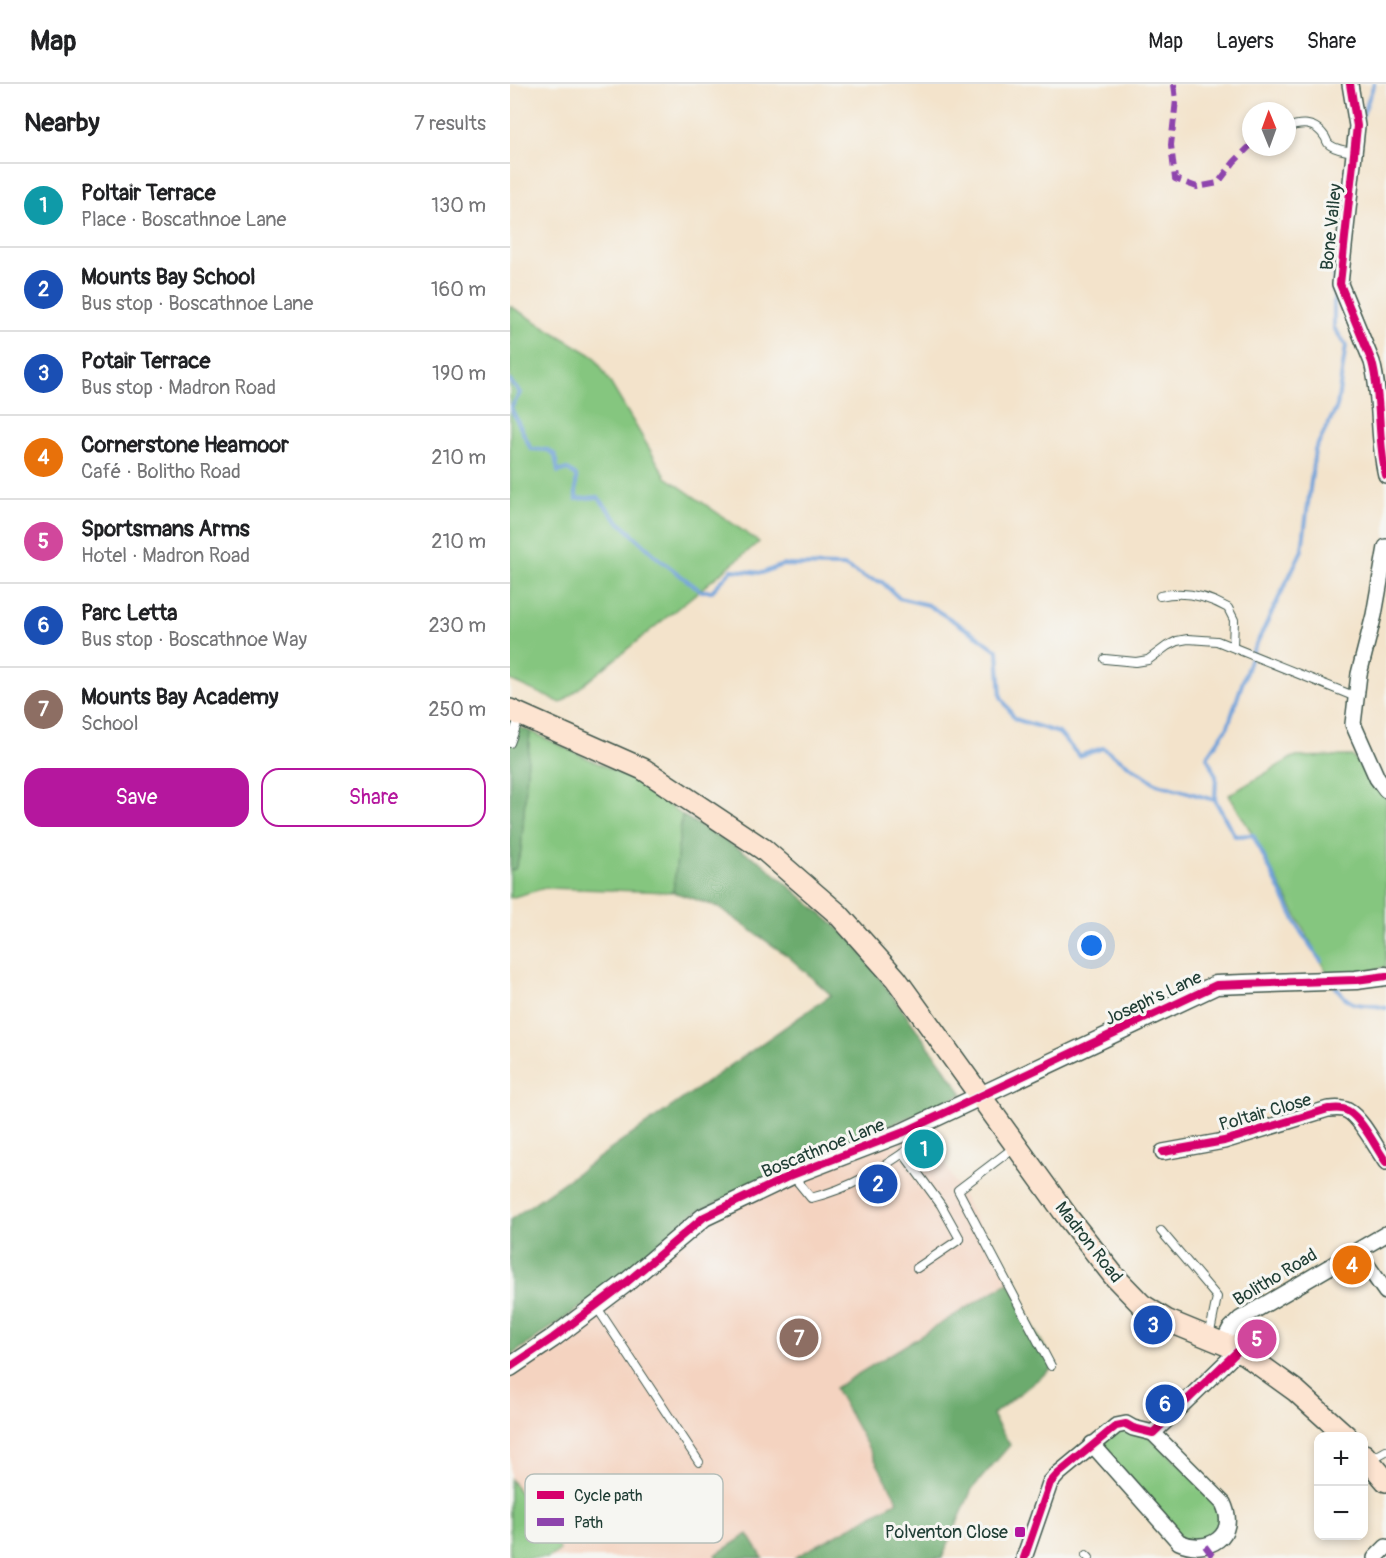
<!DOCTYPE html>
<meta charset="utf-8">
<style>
:root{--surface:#fff;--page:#f2f2f2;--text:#202124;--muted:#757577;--line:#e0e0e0;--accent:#b5179e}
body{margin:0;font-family:Pangolin,sans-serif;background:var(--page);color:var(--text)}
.controls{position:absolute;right:18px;bottom:18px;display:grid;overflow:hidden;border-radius:12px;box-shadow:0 3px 9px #0003}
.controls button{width:54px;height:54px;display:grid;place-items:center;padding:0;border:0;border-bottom:2px solid var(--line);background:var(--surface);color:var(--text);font:30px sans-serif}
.compass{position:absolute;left:732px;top:18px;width:54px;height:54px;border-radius:50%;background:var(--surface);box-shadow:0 3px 9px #0003;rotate:359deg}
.you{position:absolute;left:582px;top:862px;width:21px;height:21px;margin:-15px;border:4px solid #fff;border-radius:50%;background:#1a73e8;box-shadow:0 0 0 9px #1a73e833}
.badge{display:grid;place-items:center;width:39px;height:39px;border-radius:50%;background:var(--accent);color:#fff;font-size:20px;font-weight:700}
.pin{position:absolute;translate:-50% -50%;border:3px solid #fff;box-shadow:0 2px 6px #0006}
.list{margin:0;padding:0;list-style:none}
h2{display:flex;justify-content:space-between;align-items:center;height:78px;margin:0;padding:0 24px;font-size:26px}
h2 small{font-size:20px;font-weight:400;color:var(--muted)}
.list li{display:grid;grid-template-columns:39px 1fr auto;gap:18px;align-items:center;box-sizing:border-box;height:84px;padding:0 24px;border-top:2px solid var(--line)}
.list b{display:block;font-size:22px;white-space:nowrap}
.list p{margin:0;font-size:20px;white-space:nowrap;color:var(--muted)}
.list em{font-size:20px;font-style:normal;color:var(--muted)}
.actions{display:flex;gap:12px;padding:18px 24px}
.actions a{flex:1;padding:14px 0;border:2px solid var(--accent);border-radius:18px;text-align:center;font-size:21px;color:var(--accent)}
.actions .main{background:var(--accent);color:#fff}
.map{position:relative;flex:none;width:876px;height:1474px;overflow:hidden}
header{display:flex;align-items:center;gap:36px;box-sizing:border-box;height:84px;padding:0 30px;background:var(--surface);border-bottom:2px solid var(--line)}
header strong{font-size:28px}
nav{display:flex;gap:33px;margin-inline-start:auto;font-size:21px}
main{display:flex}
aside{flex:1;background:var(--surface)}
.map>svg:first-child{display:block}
</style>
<header>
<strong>Map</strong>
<nav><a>Map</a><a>Layers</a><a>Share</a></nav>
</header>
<main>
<aside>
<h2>Nearby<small>7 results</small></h2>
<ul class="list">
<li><span class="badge" style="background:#0f9aa8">1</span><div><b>Poltair Terrace</b><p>Place · Boscathnoe Lane</p></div><em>130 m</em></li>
<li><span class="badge" style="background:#1a4fb4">2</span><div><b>Mounts Bay School</b><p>Bus stop · Boscathnoe Lane</p></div><em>160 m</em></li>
<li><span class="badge" style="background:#1a4fb4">3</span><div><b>Potair Terrace</b><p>Bus stop · Madron Road</p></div><em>190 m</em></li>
<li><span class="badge" style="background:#e8710a">4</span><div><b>Cornerstone Heamoor</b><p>Café · Bolitho Road</p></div><em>210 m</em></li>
<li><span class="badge" style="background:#d1479c">5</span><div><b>Sportsmans Arms</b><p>Hotel · Madron Road</p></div><em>210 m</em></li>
<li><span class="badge" style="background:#1a4fb4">6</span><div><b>Parc Letta</b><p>Bus stop · Boscathnoe Way</p></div><em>230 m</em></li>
<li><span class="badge" style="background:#8d6e63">7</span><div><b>Mounts Bay Academy</b><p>School</p></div><em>250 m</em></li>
</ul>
<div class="actions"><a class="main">Save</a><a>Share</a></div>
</aside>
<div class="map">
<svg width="876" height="1474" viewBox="0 0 876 1474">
<rect width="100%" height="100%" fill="#f6f6f2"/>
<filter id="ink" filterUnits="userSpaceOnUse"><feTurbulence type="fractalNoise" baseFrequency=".0167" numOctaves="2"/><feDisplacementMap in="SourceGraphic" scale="12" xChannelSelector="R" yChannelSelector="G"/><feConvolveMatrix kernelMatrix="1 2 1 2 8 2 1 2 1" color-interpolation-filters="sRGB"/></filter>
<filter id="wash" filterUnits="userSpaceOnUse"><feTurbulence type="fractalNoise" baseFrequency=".008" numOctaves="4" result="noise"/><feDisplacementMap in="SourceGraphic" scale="24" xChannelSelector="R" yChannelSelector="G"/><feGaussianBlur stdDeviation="1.35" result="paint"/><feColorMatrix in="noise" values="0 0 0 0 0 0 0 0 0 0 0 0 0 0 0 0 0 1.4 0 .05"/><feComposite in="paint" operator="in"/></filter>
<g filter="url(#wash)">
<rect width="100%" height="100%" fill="#f3e3cb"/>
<path fill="#f4d3c0" d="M416 1044 545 1282 482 1331 500 1361 462 1405 432 1474H0V1294L156 1169 237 1114Z"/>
<g fill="#85c67f" stroke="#52825a" stroke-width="1.5">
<path d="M0 222 85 273 156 393 249 458 51 619 0 596Z"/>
<path d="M20 647 124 696 172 731 163 808 35 804 0 814V786L5 785 11 767Z"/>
<path d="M842 672 876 709V883L821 896 743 751 719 711 783 673Z"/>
<path d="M606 1342 632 1347 709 1414 714 1450 677 1462 582 1360Z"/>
<path d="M0 1395 50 1466 38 1474H0Z"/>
</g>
<g fill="#6cab6e" stroke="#467451" stroke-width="1.5">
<path d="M0 640 20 647 11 767 5 785 0 786Z"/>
<path d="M172 731 251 778 343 857 453 1010 268 1089 182 1130 100 1203 0 1272V1136L321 911 279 873 208 823 163 808Z"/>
<path d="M499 1198 545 1282 482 1331 500 1361 462 1405 432 1474H284L388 1417 325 1304Z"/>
<path d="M238 1450 253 1474H207L205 1471Z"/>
</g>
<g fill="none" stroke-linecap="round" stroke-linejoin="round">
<g stroke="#6ea0d9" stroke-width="4">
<path d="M851 36 864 0"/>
<path d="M0 297 10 309 1 324 21 365 38 366 45 371 48 388 57 385 66 392V415L88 413 104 433 149 475 191 507H202L222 486 252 489 272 481 334 482 356 494 372 498 389 514 418 521 469 553 488 567 491 613 505 635 549 649 569 672 593 664 647 700 705 716 725 752 743 751 791 848 811 877"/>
<path d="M705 716 706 692 697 673 718 642 743 567 792 466 805 366 827 323 836 261 824 244V191"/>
<path d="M825 902C846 930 849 916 876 924"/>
</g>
</g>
</g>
<g filter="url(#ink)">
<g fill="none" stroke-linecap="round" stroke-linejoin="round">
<g stroke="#3f564b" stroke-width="10">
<g id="service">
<path d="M777 44C792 38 805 38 815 53 818 58 816 58 820 61 827 66 836 67 844 68"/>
<path d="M650 512C674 506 697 512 718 524L724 536 723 562"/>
<path d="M595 575 626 578 638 576 657 562 667 557 678 555 707 557 846 613"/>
<path d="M0 659 10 632"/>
<path d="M506 1062 448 1106 541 1282"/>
<path d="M393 1069 431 1121 450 1155 407 1184"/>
<path d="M283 1092 301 1114C342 1104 367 1087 402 1063L395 1049"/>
<path d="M651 1147 707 1213 699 1253"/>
<path d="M86 1222 189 1378"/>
<path d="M860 1376 876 1367"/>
<path d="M576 1471 579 1474"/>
</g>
</g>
<g stroke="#3f564b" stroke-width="18">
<g id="minor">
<path d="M840 0 847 42 830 200 862 278C872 315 867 354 876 391"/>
<path d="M876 463 864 531 849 590 843 640 867 694 876 706"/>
<path d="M653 1068 714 1057 818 1025C825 1025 831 1023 838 1027 852 1035 866 1064 876 1078"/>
<path d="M847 1167 876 1208"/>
<path d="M713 1258 720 1245 730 1235 876 1150"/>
<path d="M582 1360 669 1458C698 1471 729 1452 713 1419L643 1349"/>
<path d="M514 1474 540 1399 548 1390 606 1342 616 1340 623 1344 643 1349 729 1266"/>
<path d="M865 1474 876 1463"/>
</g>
</g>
<g stroke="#3f564b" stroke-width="21">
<path id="tertiary" d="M0 1283 43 1254 117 1198 194 1133 282 1091 394 1048 706 901 846 896 876 892"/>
</g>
<g stroke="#3f564b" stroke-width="24">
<g id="secondary">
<path d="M0 626 133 685 253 765 328 830 386 895 559 1135 604 1192 632 1221 656 1236 729 1266 786 1307 836 1352"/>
<path d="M854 1371 876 1397"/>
</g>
</g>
<use href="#service" stroke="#fff" stroke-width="8"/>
<use href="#minor" stroke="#fff" stroke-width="15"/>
<use href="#tertiary" stroke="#fff" stroke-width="18"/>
<use href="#secondary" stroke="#fde4d1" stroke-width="21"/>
<g stroke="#8e44ad" stroke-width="6" stroke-dasharray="12 6" stroke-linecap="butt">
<path d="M664 0 666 16 661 61 665 95 687 103 708 99 724 78 741 61"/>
<path d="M695 1462 704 1474"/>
</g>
<g stroke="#f6f6f2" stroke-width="11">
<g id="cycleway">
<path d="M840 0 847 42 830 200 862 278C872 315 867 354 876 391"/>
<path d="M653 1068 714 1057 818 1025C825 1025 831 1023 838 1027 852 1035 866 1064 876 1078"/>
<path d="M0 1283 43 1254 117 1198 194 1133 282 1091 394 1048 706 901 846 896 876 892"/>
<path d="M514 1474 540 1399 548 1390 606 1342 616 1340 623 1344 643 1349 729 1266"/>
</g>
</g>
<use href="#cycleway" stroke="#d6006c" stroke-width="8"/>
</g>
</g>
<rect fill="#b5179e" stroke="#f6f6f2" stroke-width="2" x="504" y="1442" width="12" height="12" rx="3"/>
<g text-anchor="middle" stroke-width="6" stroke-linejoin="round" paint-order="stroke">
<g font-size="18" fill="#1f3d34" stroke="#f6f6f2">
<text transform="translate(821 143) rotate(-84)" y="6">Bone Valley</text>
<text transform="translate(643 914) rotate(-25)" y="6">Joseph's Lane</text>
<text transform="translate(755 1028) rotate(-16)" y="6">Poltair Close</text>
<text transform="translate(313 1064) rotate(-22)" y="6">Boscathnoe Lane</text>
<text transform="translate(579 1158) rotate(52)" y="6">Madron Road</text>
<text transform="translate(765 1193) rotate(-31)" y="6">Bolitho Road</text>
</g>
<g font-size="18" fill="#1f3d34" stroke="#f6f6f2" text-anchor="end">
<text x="498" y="1454">Polventon Close</text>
</g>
</g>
<rect x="15" y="1390" width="198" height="69" rx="9" fill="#f6f6f2" stroke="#b6beb9" stroke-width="1.5"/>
<rect x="27" y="1407" width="27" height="8" fill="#d6006c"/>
<rect x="27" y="1434" width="27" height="8" fill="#8e44ad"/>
<g font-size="16" fill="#1f3d34">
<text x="64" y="1417">Cycle path</text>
<text x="64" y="1444">Path</text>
</g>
</svg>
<div class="controls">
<button>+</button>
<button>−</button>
</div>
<svg class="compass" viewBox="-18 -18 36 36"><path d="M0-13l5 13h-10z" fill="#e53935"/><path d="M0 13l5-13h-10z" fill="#757577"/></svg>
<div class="you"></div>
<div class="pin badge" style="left:414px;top:1065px;background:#0f9aa8">1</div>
<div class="pin badge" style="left:368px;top:1100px;background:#1a4fb4">2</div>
<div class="pin badge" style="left:643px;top:1241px;background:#1a4fb4">3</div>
<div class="pin badge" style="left:842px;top:1181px;background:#e8710a">4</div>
<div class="pin badge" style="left:747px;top:1255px;background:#d1479c">5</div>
<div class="pin badge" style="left:655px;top:1320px;background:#1a4fb4">6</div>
<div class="pin badge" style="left:289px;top:1254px;background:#8d6e63">7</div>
</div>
</main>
